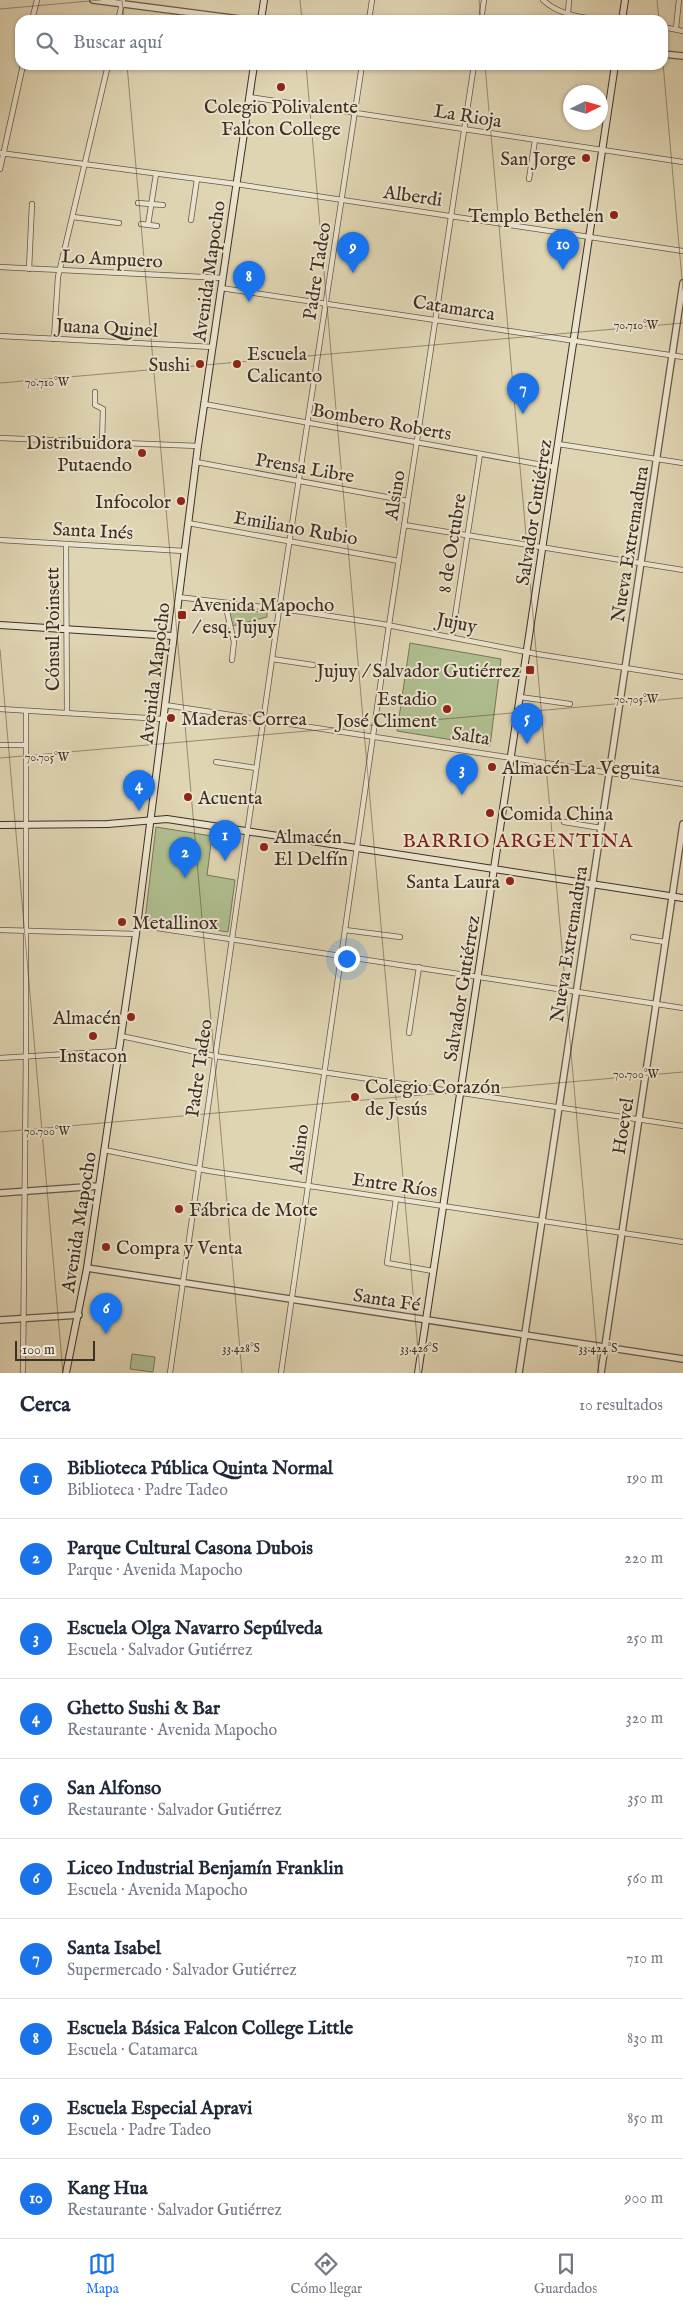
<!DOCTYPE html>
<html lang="es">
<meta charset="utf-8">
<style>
:root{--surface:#fff;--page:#f6f6f7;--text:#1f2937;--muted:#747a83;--line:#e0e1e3;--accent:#1a73e8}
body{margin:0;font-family:"IM FELL English",serif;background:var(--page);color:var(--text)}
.compass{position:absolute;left:563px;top:85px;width:45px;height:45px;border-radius:50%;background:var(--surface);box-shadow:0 1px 4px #0004;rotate:85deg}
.scale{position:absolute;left:15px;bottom:12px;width:80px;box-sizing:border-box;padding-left:5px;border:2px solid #3f2e24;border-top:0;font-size:14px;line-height:18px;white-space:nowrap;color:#3f2e24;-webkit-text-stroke:4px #ebe4ce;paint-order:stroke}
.you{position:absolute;left:346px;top:958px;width:18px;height:18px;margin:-12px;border:4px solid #fff;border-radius:50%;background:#1a73e8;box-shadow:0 0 0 8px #1a73e833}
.badge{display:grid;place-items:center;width:32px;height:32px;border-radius:50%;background:var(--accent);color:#fff;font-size:16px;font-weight:700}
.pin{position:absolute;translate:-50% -41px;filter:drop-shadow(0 1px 2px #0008)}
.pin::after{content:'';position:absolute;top:26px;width:18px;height:15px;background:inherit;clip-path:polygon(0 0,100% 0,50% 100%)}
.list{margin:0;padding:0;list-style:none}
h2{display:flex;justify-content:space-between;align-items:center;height:65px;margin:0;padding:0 20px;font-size:21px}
h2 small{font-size:16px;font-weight:400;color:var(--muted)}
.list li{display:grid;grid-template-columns:32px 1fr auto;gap:15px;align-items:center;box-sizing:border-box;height:80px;padding:0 20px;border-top:1px solid var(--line)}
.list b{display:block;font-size:19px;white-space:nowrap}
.list p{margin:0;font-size:16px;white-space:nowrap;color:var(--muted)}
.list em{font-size:16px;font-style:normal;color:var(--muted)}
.icon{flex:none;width:28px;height:28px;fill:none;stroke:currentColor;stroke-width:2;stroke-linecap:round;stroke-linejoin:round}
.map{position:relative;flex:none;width:683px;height:1373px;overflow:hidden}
.search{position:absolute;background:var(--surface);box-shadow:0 1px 4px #0004;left:15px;right:15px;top:15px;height:55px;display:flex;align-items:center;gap:12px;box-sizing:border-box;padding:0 18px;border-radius:15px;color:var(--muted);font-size:19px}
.sheet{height:865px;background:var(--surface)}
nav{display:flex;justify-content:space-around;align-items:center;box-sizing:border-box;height:70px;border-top:1px solid var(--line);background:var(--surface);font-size:14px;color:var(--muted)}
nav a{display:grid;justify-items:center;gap:2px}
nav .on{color:var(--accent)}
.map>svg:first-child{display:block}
</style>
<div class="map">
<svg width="683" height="1373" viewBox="0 0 683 1373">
<rect width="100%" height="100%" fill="#e0d5b3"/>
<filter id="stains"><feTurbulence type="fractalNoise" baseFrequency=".004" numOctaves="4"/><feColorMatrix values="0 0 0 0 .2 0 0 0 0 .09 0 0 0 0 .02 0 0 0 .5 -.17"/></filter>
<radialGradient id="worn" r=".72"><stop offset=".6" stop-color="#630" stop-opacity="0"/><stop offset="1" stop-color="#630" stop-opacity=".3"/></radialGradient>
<g fill="#afbe8f" stroke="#77765a">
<path d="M229 609 267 612V617L232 626Z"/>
<path d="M410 643 501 659 490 746 397 731Z"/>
<path d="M156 827 212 836 207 875 235 880 228 932 145 920Z"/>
<path d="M132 1354 155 1357 153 1372 130 1369Z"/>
</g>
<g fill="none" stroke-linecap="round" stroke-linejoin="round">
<g stroke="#675848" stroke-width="6">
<g id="minor">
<path d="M543 0C558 15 584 18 604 20"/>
<path d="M568 13 569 0"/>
<path d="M32 20 37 0"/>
<path d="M118 20 123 0"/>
<path d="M369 20 372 0"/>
<path d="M481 20 484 0"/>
<path d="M663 27 683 31"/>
<path d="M676 28 679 0"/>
<path d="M249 97 683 162"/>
<path d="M0 153 236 184 683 251"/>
<path d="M0 169 23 65"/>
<path d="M529 179 535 140"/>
<path d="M138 203 163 205"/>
<path d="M73 217 119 223"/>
<path d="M191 220 197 179"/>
<path d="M141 224 157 226"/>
<path d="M148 225 156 174"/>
<path d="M0 267 223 278"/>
<path d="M29 269 32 204"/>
<path d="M221 288 683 357"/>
<path d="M0 336 213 347"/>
<path d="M54 339 58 277 108 65"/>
<path d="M95 392V405L103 409 102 442"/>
<path d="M204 404 554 467"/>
<path d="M0 438 198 446"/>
<path d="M558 444 683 463"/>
<path d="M196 462 408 501"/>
<path d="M188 523 399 561"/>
<path d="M404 525 683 570"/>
<path d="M0 540 184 551"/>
<path d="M66 544 67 713"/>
<path d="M178 597 304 612 382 624 537 654 683 677"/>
<path d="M225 603 234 642 232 660"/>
<path d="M452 636 480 454"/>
<path d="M272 659 313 665"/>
<path d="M520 697 570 704"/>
<path d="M165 705 683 784"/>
<path d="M0 709 163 719"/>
<path d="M0 745H26"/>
<path d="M216 762 256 768"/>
<path d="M564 822 601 828"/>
<path d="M137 925 683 1008"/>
<path d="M0 930 136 934"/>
<path d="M345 930 400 937"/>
<path d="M633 937 665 942"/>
<path d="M409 1033 419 967"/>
<path d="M121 1036 215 1056 683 1126"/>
<path d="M0 1058 119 1051"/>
<path d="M104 1150 209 1171 683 1242"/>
<path d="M396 1199 387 1263 433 1271"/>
<path d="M23 1371 26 1048V711"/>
<path d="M170 1373 279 610 362 65"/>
<path d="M281 1373 389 625 474 65"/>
</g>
</g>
<g stroke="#675848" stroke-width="8">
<g id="tertiary">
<path d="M93 0 247 20"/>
<path d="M663 54 683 56"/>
<path d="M0 1193 99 1186"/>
<path d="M87 1268 683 1359"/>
<path d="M0 1320 79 1315"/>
<path d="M519 1373 683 283"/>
<path d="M601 1373 683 824"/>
</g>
</g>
<g stroke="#3f2e24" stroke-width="8">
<g id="secondary">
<path d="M261 20 264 0"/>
<path d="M622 20 625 0"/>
<path d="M0 625 173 636"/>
<path d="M0 825 108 824 167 819 683 898"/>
<path d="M66 1373 87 1268 136 934 198 446 254 65"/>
<path d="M418 1373 615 65"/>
</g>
</g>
<use href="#minor" stroke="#ebe4ce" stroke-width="4.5"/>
<use href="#tertiary" stroke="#ebe4ce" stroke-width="5.5"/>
<use href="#secondary" stroke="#ebe4ce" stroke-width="6"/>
</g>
<path fill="none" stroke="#3f2e24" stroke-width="1" stroke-opacity="0.45" d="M122 0 124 20M300 0 302 20M479 0 481 20M657 0 659 20M0 9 101 0M663 63 683 291M127 65 242 1373M306 65 420 1373M485 65 599 1373M0 383 683 323M0 649 63 1373M0 758 683 698M0 1132 683 1072"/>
<g fill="#8f2418" stroke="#ebe4ce" stroke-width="2">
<circle cx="281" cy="87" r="5"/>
<circle cx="586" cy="158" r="5"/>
<circle cx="614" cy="215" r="5"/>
<circle cx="200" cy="364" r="5"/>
<circle cx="237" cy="364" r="5"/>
<circle cx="142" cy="453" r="5"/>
<circle cx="181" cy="501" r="5"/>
<rect x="177" y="610" width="10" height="10" rx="2.5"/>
<rect x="525" y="665" width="10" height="10" rx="2.5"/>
<circle cx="447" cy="709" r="5"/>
<circle cx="171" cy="718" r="5"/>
<circle cx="492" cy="767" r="5"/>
<circle cx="188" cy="797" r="5"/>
<circle cx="490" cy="813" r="5"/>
<circle cx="264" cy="847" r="5"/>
<circle cx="510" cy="881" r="5"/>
<circle cx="122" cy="922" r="5"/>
<circle cx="131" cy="1017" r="5"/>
<circle cx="93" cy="1036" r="5"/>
<circle cx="355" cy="1097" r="5"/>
<circle cx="179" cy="1209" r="5"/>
<circle cx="106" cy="1247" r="5"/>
</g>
<g text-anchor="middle" stroke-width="4" stroke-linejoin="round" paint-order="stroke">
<g font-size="19" fill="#3f2e24" stroke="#ebe4ce" text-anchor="start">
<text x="281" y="113" text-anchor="middle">Colegio Polivalente<tspan x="281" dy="22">Falcon College</tspan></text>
<text x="576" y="165" text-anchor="end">San Jorge</text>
<text x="604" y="222" text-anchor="end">Templo Bethelen</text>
<text x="247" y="360">Escuela<tspan x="247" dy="22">Calicanto</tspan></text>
<text x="190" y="371" text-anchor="end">Sushi</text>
<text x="132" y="449" text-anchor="end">Distribuidora<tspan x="132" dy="22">Putaendo</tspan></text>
<text x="171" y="508" text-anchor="end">Infocolor</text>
<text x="192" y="611">Avenida Mapocho<tspan x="192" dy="22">/ esq. Jujuy</tspan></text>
<text x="520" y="677" text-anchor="end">Jujuy / Salvador Gutiérrez</text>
<text x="437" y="705" text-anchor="end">Estadio<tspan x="437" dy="22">José Climent</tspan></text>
<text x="181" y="725">Maderas Correa</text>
<text x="502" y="774">Almacén La Veguita</text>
<text x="198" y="804">Acuenta</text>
<text x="500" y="820">Comida China</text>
<text x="274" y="843">Almacén<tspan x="274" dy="22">El Delfín</tspan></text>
<text x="500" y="888" text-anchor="end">Santa Laura</text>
<text x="132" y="929">Metallinox</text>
<text x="121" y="1024" text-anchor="end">Almacén</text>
<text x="93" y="1062" text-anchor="middle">Instacon</text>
<text x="365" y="1093">Colegio Corazón<tspan x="365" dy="22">de Jesús</tspan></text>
<text x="189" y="1216">Fábrica de Mote</text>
<text x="116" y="1254">Compra y Venta</text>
</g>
<g font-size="19" fill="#3f2e24" stroke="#ebe4ce">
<text transform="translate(468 115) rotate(9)" y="7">La Rioja</text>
<text transform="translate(413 195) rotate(8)" y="7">Alberdi</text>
<text transform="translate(112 258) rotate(3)" y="7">Lo Ampuero</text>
<text transform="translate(208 271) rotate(-82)" y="7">Avenida Mapocho</text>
<text transform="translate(316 271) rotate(-81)" y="7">Padre Tadeo</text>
<text transform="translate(454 307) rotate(9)" y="7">Catamarca</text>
<text transform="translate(107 327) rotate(3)" y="7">Juana Quinel</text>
<text transform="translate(382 421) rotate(10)" y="7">Bombero Roberts</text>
<text transform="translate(305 467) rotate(10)" y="7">Prensa Libre</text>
<text transform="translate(394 495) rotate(-81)" y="7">Alsino</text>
<text transform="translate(533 512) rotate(-81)" y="7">Salvador Gutiérrez</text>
<text transform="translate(296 527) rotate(10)" y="7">Emiliano Rubio</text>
<text transform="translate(93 530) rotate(3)" y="7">Santa Inés</text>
<text transform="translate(451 543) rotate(-81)" y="7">8 de Octubre</text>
<text transform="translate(629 544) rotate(-81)" y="7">Nueva Extremadura</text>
<text transform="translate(457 622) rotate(11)" y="7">Jujuy</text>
<text transform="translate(52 629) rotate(-90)" y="7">Cónsul Poinsett</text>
<text transform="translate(154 673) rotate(-83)" y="7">Avenida Mapocho</text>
<text transform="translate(471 735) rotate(9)" y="7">Salta</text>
<text transform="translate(568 944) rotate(-81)" y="7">Nueva Extremadura</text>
<text transform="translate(461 988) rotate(-81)" y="7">Salvador Gutiérrez</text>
<text transform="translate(198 1068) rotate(-82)" y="7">Padre Tadeo</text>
<text transform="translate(622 1126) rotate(-81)" y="7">Hoevel</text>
<text transform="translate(298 1149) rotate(-82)" y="7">Alsino</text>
<text transform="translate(395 1184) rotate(8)" y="7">Entre Ríos</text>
<text transform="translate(78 1222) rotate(-81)" y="7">Avenida Mapocho</text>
<text transform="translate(387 1299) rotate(9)" y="7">Santa Fé</text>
</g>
<g font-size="20" letter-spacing="1" fill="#7a1f14" stroke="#ebe4ce">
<text x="518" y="847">BARRIO ARGENTINA</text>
</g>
</g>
<g font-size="12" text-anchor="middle" fill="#3f2e24" stroke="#ebe4ce" stroke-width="4" stroke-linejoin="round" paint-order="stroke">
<text x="636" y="329">70.710°W</text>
<text x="47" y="386">70.710°W</text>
<text x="636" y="703">70.705°W</text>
<text x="47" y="761">70.705°W</text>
<text x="636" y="1078">70.700°W</text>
<text x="47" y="1135">70.700°W</text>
<text x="241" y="1352">33.428°S</text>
<text x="419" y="1352">33.426°S</text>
<text x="598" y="1352">33.424°S</text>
</g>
<rect width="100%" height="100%" filter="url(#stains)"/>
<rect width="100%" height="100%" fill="url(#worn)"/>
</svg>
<svg class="compass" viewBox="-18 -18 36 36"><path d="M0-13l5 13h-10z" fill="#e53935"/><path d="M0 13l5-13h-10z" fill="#747a83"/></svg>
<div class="scale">100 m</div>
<div class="you"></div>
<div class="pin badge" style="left:225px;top:861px">1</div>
<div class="pin badge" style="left:185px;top:878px">2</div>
<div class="pin badge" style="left:462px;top:795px">3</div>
<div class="pin badge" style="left:139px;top:811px">4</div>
<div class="pin badge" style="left:527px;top:744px">5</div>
<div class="pin badge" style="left:106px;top:1334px">6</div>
<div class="pin badge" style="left:523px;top:414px">7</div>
<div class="pin badge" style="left:249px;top:302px">8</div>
<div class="pin badge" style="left:353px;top:273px">9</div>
<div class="pin badge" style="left:563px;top:270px">10</div>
<div class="search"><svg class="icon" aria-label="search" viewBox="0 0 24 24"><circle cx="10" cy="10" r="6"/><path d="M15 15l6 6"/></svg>Buscar aquí</div>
</div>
<section class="sheet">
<h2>Cerca<small>10 resultados</small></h2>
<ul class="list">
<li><span class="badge">1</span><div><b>Biblioteca Pública Quinta Normal</b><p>Biblioteca · Padre Tadeo</p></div><em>190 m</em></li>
<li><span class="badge">2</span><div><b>Parque Cultural Casona Dubois</b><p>Parque · Avenida Mapocho</p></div><em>220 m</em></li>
<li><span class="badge">3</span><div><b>Escuela Olga Navarro Sepúlveda</b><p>Escuela · Salvador Gutiérrez</p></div><em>250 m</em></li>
<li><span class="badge">4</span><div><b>Ghetto Sushi &amp; Bar</b><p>Restaurante · Avenida Mapocho</p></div><em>320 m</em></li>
<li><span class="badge">5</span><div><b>San Alfonso</b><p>Restaurante · Salvador Gutiérrez</p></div><em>350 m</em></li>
<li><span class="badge">6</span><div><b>Liceo Industrial Benjamín Franklin</b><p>Escuela · Avenida Mapocho</p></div><em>560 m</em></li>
<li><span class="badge">7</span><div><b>Santa Isabel</b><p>Supermercado · Salvador Gutiérrez</p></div><em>710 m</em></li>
<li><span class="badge">8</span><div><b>Escuela Básica Falcon College Little</b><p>Escuela · Catamarca</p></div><em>830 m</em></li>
<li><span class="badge">9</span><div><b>Escuela Especial Apravi</b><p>Escuela · Padre Tadeo</p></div><em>850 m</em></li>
<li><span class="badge">10</span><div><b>Kang Hua</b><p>Restaurante · Salvador Gutiérrez</p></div><em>900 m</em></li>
</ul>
</section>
<nav>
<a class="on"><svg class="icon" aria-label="map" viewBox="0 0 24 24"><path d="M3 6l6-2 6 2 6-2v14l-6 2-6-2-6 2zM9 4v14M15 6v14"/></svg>Mapa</a>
<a><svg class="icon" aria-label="directions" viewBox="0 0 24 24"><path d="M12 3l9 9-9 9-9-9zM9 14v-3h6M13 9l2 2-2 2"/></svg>Cómo llegar</a>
<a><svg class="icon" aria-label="saved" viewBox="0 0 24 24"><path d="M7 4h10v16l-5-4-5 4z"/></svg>Guardados</a>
</nav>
